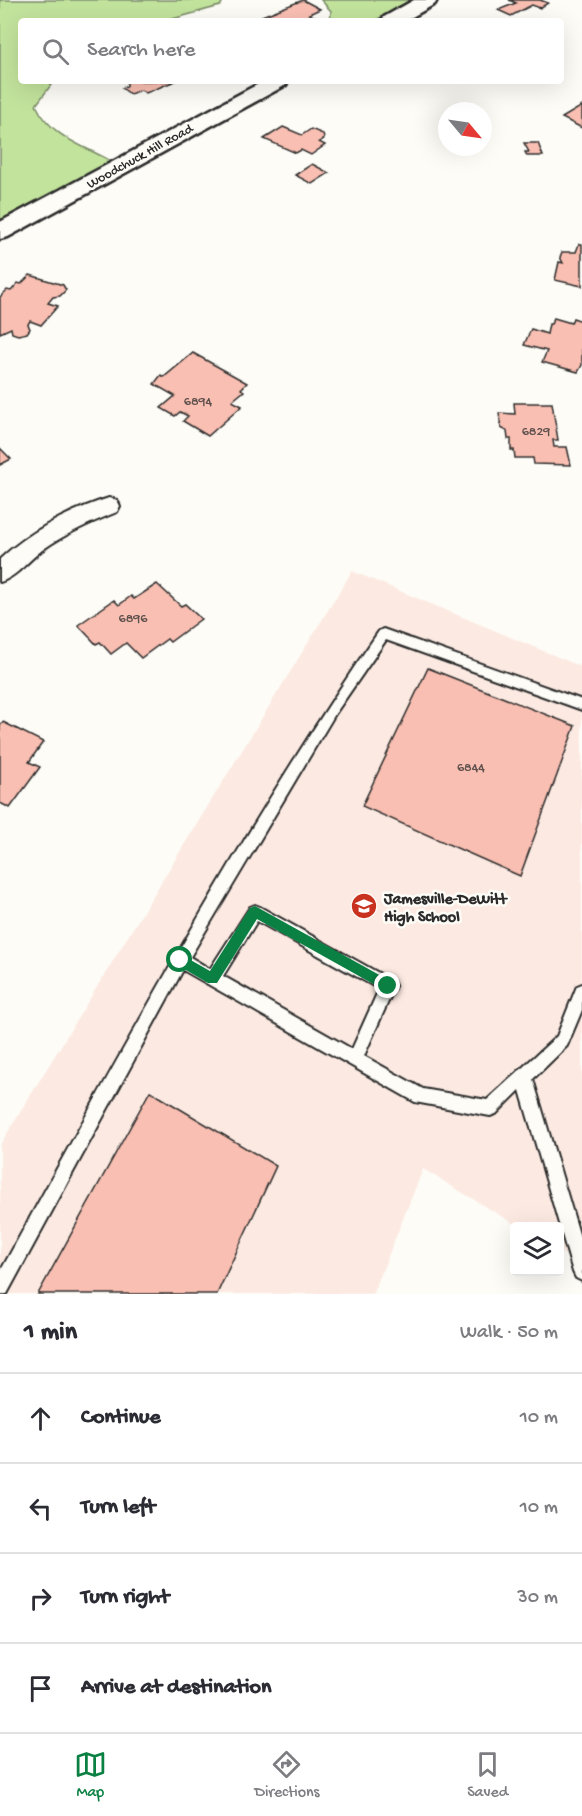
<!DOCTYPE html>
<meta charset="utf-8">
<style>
:root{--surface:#fff;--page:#f2f2f3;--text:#2b2b33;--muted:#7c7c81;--line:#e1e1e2;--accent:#0b8043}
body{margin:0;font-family:"Gochi Hand",sans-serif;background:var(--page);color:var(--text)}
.controls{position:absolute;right:18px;bottom:18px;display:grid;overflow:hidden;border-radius:6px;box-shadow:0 6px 24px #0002}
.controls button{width:54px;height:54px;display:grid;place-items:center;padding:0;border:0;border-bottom:2px solid var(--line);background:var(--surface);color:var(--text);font:30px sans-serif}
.compass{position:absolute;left:438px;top:102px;width:54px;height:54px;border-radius:50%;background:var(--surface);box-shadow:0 6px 24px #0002;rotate:119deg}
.stop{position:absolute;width:18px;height:18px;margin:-14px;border:4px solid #0b8043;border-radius:50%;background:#fff}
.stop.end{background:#0b8043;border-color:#fff;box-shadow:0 2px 6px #0008}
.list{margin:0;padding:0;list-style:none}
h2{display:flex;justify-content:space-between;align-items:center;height:78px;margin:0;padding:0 24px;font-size:26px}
h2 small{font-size:20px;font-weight:400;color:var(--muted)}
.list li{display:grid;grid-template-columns:39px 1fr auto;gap:18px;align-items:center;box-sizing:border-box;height:90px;padding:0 24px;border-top:2px solid var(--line)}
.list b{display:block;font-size:22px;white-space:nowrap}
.list em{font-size:20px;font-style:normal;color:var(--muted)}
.icon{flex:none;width:33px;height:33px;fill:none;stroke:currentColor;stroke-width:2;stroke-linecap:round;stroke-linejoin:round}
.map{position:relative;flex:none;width:582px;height:1294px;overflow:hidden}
.search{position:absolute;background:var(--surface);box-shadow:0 6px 24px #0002;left:18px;right:18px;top:18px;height:66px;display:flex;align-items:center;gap:15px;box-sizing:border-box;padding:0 21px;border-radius:6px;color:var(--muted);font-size:22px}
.sheet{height:438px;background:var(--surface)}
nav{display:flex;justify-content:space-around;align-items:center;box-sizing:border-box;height:84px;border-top:2px solid var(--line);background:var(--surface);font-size:16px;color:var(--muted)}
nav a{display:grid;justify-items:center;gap:3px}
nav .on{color:var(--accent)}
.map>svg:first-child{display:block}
</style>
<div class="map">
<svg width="582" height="1294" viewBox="0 0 582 1294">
<rect width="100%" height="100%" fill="#fdfcf7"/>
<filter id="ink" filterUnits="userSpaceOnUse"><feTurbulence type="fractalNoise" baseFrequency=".0167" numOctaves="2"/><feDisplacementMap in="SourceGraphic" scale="12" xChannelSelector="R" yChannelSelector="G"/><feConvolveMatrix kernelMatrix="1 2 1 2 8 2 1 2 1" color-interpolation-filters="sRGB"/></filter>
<g filter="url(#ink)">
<path fill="#fceae2" d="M352 571 582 667V1265L560 1252V1226H518L423 1169 373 1294H0V1145Z"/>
<g fill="#c2e39c" stroke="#768764" stroke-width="1.5">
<path d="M0 0H221L222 3 220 6 165 21H21V81H54L36 105C51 137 82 145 109 160L104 166 0 222Z"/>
<path d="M321 0H413L374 21H330L331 11Z"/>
</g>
<g fill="#f9bfb2" stroke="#2b2b2b" stroke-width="1.5">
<path d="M303 0 320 9 309 14 315 17 305 21H270L262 16Z"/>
<path d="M509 0H542H540L548 3 540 8 532 5 511 16 498 10 516 3Z"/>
<path d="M127 81H175L146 93 141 90 130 94 122 88 127 86Z"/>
<path d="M582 106V128L562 118Z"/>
<path d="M283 127 302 135 311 129 323 134 324 139 319 142 325 145 311 155 301 150 296 153 264 139Z"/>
<path d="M524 143H538L543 156H527L525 152H529Z"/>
<path d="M312 164 329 173 312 184 295 175Z"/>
<path d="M579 244H582V286L555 280 559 262 563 263 560 257 562 252H576Z"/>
<path d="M30 275 63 285 66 290 60 296 53 297 48 303 58 306 41 325 30 321 28 324 30 329 27 333 18 335 12 333 11 328 0 333V297L7 290 11 291 18 283 21 284Z"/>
<path d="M554 318 571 323 573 318 582 321V365L578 372 542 362 547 351 524 345 531 329 547 334 549 324H551Z"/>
<path d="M193 353 247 383 241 389 244 391 232 401 242 406 208 436 183 421 188 416 180 412 175 416 161 408 175 396 154 384 161 375 164 377Z"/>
<path d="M514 403H552L558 440H553L554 447H567L571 465 534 464 533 458H515L514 450H511V439H508L507 431 501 428 499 413 515 414Z"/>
<path d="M0 448 11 459 0 465Z"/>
<path d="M157 584 181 606 185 604 201 619 170 642 167 639 141 658 126 643 111 654 100 642 96 644 78 625 114 600 119 605 131 596 134 599Z"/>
<path d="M428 668 575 726 520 876 362 806Z"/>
<path d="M3 722 43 742 29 762 40 767 10 808 0 803V726Z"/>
<path d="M150 1091 276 1166 217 1294H38Z"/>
</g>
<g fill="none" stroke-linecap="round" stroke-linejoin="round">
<g stroke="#2b2b2b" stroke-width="4">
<path id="lane" d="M383 629 582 700V710L386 640 335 714 190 957 210 969 250 907 255 905 260 907 393 981 395 986 364 1056 423 1089 487 1100 557 1036 577 986 582 984V1010L567 1046 533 1079 582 1244V1281L576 1278 573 1272 520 1090 496 1114 490 1116 415 1102 183 970 7 1294H0V1272C120 1054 238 835 379 631ZM257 921 379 989 352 1049 223 976Z"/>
</g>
<g stroke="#2b2b2b" stroke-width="4">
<path id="street" d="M109 498 117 500 120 506 117 512C92 522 67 533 45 548 30 558 17 577 0 582V559C30 531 70 510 109 498Z"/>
</g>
<g stroke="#2b2b2b" stroke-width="5">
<g id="secondary">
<path d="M414 0H437L435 4 405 21H381L384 17Z"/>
<path d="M264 81H289L286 85 8 237 0 239V222Z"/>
</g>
</g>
<use href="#lane" fill="#fdfcf7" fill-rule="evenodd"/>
<use href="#street" fill="#fdfcf7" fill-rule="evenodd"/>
<use href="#secondary" fill="#fdfcf7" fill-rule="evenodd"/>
</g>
</g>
<path fill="#0b8043" d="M255 906 392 982V990H384L257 919 217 983H208L176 964V956L180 954 210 971 250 908Z"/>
<defs>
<g id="school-disc" transform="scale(1.35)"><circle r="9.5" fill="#c8321e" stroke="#fdfcf7"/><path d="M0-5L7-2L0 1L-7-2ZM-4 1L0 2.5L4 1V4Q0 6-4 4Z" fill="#fff"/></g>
</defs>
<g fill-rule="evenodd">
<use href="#school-disc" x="364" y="906"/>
</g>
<g text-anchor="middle" stroke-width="5" stroke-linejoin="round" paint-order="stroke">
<g font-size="14" fill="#2b2b2b" stroke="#fdfcf7">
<text transform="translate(139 155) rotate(-29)" y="5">Woodchuck Hill Road</text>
</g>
<g font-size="14" fill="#5e504d">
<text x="198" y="405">6894</text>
<text x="536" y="435">6829</text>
<text x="133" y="622">6896</text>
<text x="471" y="771">6844</text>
</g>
<g font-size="16" font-weight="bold" fill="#2b2b2b" stroke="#fdfcf7" text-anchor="start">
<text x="384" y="903">Jamesville-DeWitt<tspan x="384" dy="18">High School</tspan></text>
</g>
</g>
</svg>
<div class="controls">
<button><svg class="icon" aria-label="layers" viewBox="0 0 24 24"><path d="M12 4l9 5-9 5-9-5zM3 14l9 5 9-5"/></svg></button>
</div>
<svg class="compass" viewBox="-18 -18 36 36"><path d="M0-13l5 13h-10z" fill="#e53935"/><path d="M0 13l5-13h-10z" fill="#7c7c81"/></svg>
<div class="stop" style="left:180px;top:960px"></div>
<div class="stop end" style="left:388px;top:986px"></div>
<div class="search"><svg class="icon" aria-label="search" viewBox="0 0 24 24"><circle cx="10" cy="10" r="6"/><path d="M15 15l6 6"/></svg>Search here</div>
</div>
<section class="sheet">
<h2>1 min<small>Walk · 50 m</small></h2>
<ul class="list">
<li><svg class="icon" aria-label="ahead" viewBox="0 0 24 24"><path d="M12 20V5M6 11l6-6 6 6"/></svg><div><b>Continue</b></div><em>10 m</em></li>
<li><svg class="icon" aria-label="left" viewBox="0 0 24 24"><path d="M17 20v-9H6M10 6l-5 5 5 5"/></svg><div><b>Turn left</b></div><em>10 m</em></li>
<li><svg class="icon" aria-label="right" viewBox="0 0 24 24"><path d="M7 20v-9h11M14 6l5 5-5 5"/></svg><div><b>Turn right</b></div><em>30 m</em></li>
<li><svg class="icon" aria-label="arrive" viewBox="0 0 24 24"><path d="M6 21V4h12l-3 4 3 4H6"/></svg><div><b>Arrive at destination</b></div></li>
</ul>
</section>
<nav>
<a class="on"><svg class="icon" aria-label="map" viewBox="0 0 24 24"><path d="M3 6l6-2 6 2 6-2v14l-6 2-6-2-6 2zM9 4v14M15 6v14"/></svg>Map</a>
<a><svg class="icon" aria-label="directions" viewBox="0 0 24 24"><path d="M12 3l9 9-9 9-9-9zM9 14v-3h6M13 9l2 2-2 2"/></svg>Directions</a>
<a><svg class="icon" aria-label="saved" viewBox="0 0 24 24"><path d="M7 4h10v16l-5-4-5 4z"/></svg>Saved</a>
</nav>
